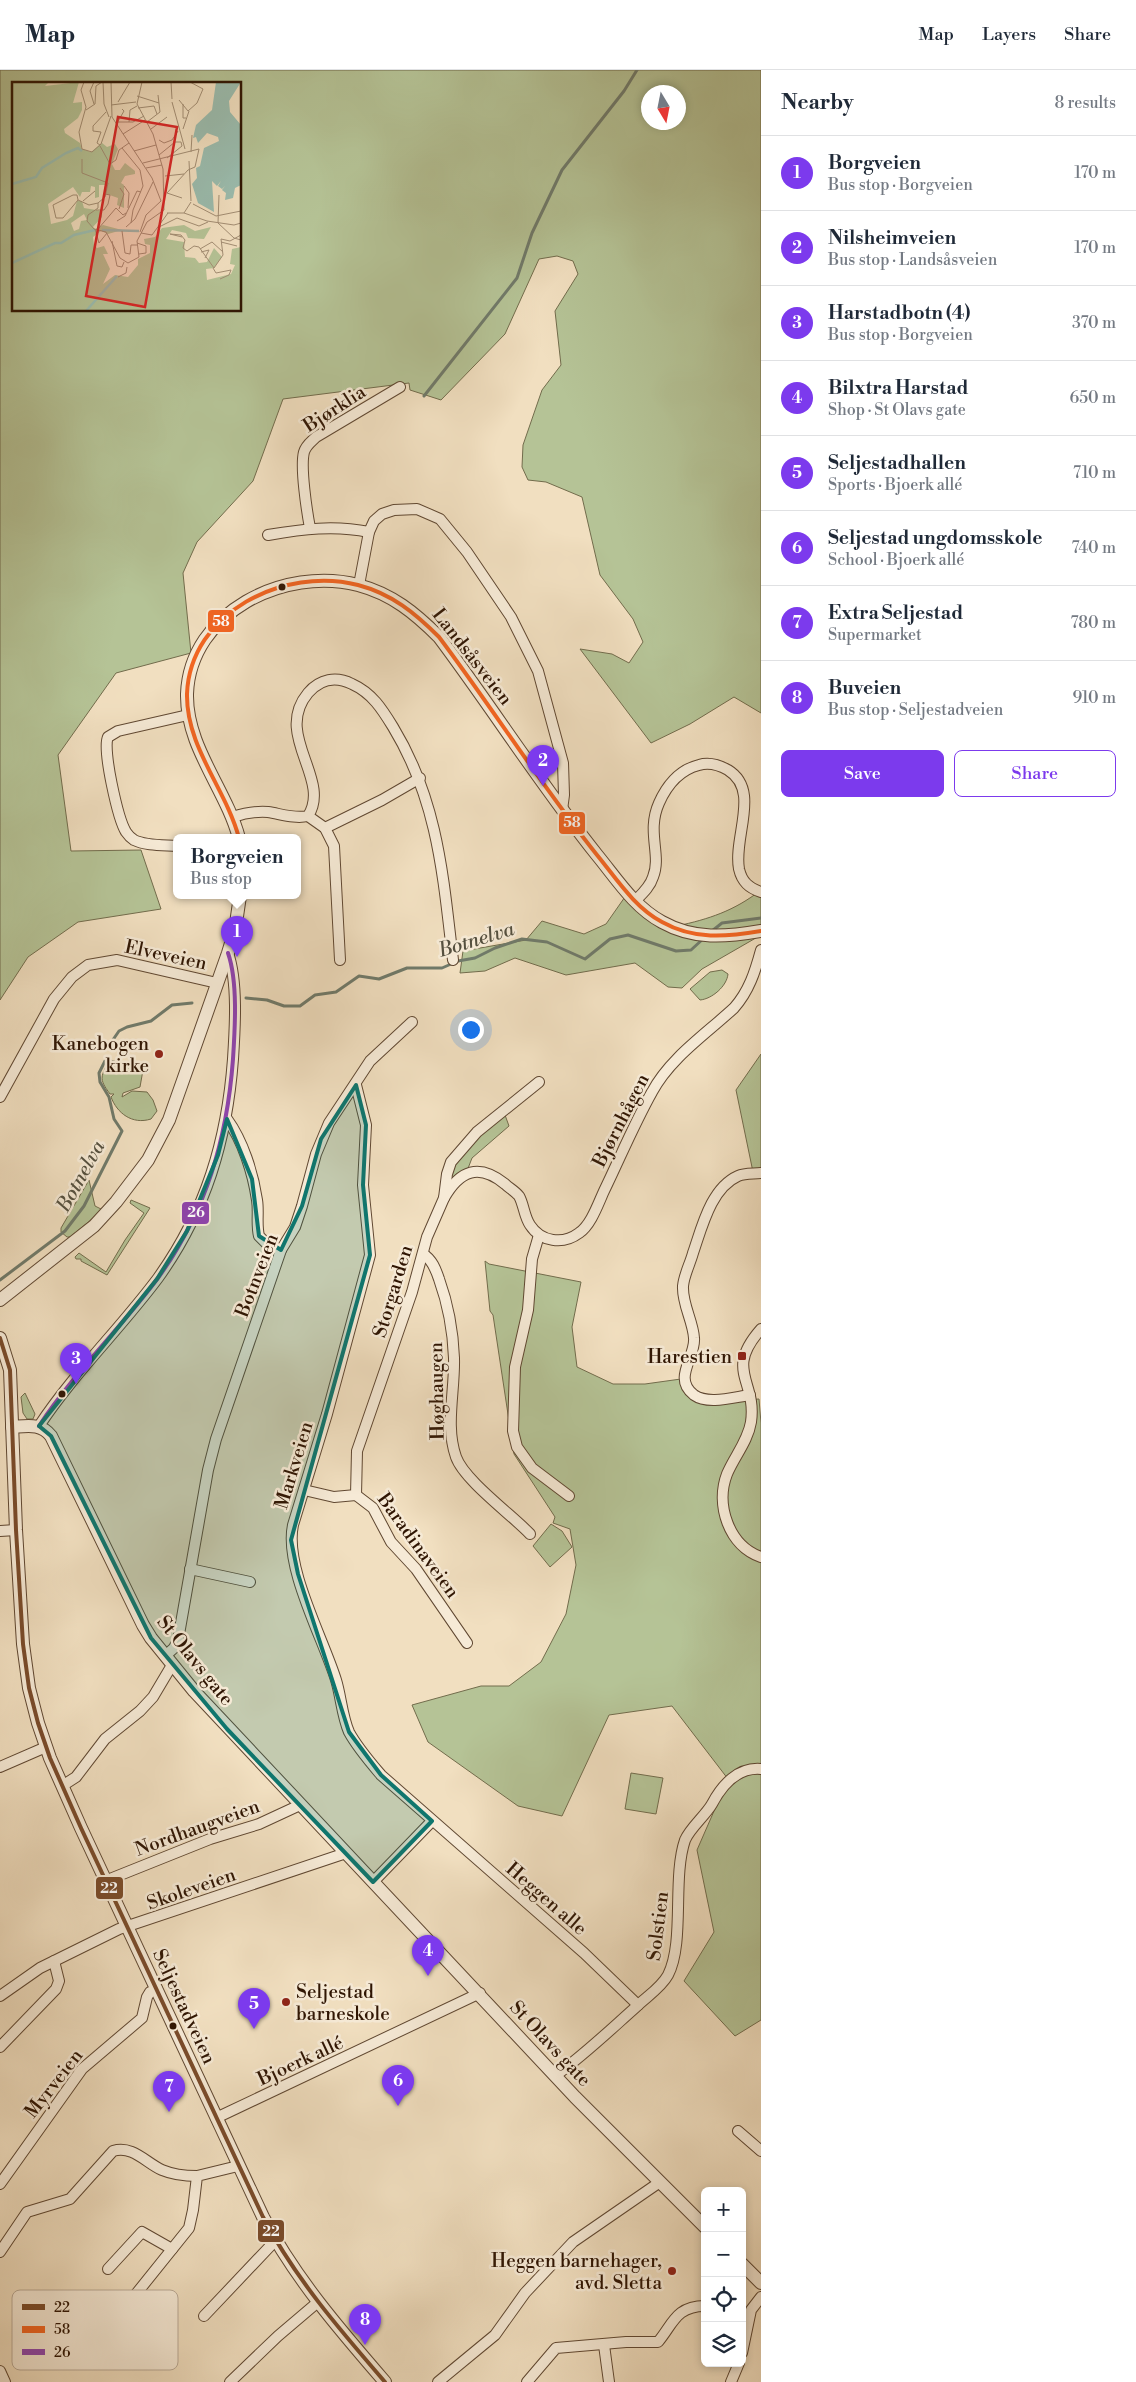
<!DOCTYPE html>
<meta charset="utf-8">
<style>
:root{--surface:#fff;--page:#f2f2f3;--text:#1f2937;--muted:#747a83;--line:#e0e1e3;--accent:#7c3aed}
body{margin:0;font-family:"Libre Bodoni",serif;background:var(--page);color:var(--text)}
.controls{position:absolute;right:15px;bottom:15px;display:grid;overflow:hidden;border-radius:8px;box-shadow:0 2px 8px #0003}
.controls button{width:45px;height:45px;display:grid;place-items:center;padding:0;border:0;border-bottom:1px solid var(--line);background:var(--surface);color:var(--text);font:25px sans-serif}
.compass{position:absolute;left:641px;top:15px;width:45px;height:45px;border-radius:50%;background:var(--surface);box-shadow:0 2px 8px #0003;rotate:170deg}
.you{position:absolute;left:470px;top:959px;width:18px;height:18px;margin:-12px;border:4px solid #fff;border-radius:50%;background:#1a73e8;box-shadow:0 0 0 8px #1a73e833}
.badge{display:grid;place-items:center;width:32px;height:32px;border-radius:50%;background:var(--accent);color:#fff;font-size:16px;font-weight:700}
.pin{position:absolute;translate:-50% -41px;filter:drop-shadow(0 1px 2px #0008)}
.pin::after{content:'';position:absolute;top:26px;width:18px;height:15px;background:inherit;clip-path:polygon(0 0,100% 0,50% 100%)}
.popup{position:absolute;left:173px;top:764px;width:128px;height:65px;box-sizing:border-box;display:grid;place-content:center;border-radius:8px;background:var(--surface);filter:drop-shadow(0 1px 4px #0005);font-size:16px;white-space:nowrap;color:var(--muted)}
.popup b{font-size:19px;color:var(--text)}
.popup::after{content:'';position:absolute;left:50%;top:100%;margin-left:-10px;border:10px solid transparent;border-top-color:var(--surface)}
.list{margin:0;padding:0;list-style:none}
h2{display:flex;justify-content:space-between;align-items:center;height:65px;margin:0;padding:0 20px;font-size:21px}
h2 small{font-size:16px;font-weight:400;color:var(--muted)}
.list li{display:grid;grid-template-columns:32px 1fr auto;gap:15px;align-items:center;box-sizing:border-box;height:75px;padding:0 20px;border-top:1px solid var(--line)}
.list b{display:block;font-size:19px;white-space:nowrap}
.list p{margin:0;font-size:16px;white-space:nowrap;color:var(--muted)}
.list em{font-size:16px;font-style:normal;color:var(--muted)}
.actions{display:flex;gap:10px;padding:15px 20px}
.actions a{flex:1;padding:11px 0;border:1px solid var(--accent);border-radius:8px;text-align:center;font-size:18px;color:var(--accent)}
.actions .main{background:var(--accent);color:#fff}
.icon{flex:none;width:28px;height:28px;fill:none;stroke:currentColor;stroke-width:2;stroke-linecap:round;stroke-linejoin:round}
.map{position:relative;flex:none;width:761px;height:2312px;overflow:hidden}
header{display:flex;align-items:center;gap:30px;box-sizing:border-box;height:70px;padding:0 25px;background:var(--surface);border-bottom:1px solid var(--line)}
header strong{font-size:24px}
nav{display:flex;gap:28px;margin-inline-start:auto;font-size:18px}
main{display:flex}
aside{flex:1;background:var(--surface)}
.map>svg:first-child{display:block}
</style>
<header>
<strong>Map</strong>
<nav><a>Map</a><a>Layers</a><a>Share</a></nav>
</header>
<main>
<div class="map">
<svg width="761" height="2312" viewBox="0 0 761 2312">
<rect width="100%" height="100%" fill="#f1dfc0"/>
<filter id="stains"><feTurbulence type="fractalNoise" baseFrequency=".004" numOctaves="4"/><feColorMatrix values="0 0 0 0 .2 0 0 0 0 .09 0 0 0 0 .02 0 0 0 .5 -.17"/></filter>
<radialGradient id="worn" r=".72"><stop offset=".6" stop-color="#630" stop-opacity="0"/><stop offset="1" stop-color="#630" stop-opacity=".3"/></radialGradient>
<g fill="#b5c396" stroke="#726c4c" fill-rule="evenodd">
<path d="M0 0H761V643L734 627 690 654 651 673 580 579 612 584 629 593 643 572 633 549 600 505 582 427 546 412 528 410 522 397 523 375 542 320 561 295 555 241 578 204 573 191 557 186 539 189 505 264 441 330 410 320 409 313 283 329 253 411 197 472 183 503 191 583 116 603 58 685 71 781 141 780 161 839 78 852 28 887 0 930ZM14 14H240V240H14ZM648 22H678V52H648Z"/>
<path d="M761 820V865L702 899 682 918 668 917 635 893 566 905 515 888 485 901 460 903 463 881 526 870 542 851 584 864 606 854 627 824 677 856C709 849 734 841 761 820Z"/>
<path d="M722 900 728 904C727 916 712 929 700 930L690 919 710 902Z"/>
<path d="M761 984V1102H753L736 1020Z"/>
<path d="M110 990 130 994 143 1000 140 1017 123 1023 122 1027 132 1021 147 1022 153 1030 157 1041 151 1049C132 1055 117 1043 111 1027L114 1024H110C98 1008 101 1006 110 990Z"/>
<path d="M505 1045 509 1056 472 1088 467 1101 448 1117 453 1097 475 1068Z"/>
<path d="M89 1110 95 1136 103 1140 70 1167H67L61 1162V1158Z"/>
<path d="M131 1130 150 1138 107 1205 81 1191V1189H76L75 1187 79 1183 106 1202 125 1170 144 1143 130 1133Z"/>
<path d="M485 1191 489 1194 581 1212 572 1257 577 1297 613 1314H645L688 1308 686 1321 708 1332 759 1329 761 1353V1950L735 1966 684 1911 714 1862 697 1780 728 1709 672 1636 609 1645 562 1746 518 1736 428 1672 412 1635 481 1616H509L541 1592 566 1544 576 1495 570 1459 553 1453 555 1447 514 1384 493 1245 490 1241Z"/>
<path d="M25 1323 35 1344 33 1349H27L23 1343 21 1327Z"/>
<path d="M551 1454 562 1461 572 1477 550 1497 533 1476Z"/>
<path d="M631 1703 663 1708 656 1744 625 1739Z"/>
</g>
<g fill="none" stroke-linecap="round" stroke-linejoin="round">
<g stroke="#707a6a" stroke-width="3">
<path d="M424 326 517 208 532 163 562 100 624 21 637 0"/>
<path d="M712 861 722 853 761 848"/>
<path d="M246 928 267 930 284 936H300L315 925 336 922 359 906 379 909 407 898H442L458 891 475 888 495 878 522 869 547 872 585 889 610 869 628 865 676 881 691 880 704 868"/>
<path d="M108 977 119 961 127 957 151 951 172 935 192 933"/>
<path d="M0 1210 65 1161 84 1136 122 1061 114 1049 109 1027 100 1012 99 1003 105 991"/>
</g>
<g stroke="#604832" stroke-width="12">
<g id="minor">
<path d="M310 458C307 442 300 397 304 382 306 375 311 372 316 367L400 317"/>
<path d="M268 465C303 459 334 455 369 462"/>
<path d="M359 515 369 462 374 451 382 444 394 440 417 439 440 449 467 482 511 547 538 601 563 693 564 725 562 740"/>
<path d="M308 746 325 758 334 776 340 890"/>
<path d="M233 747C245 743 255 741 268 742 281 744 295 749 308 746 332 709 273 665 308 623 320 609 336 606 352 614 372 623 382 639 393 657 438 731 443 806 453 890"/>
<path d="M325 758 382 730 420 708"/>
<path d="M177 776C164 775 146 776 134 770 131 768 128 765 126 762 118 749 102 679 108 667L118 661 188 645"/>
<path d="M635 831C642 824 650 817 653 807 662 785 646 762 659 733 667 715 679 700 699 695 709 692 719 695 728 700 761 720 733 767 739 799 742 812 749 818 761 822"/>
<path d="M356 1015 366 1055 363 1115 370 1185 327 1344 293 1455C284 1497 323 1568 336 1610 341 1626 342 1646 349 1662 357 1677 370 1692 381 1705L584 1883 638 1935"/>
<path d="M0 1027 54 929 72 907 88 895 117 890 217 913"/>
<path d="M227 1049C243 1071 253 1103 257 1130 259 1142 256 1154 259 1166L266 1173 281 1180"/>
<path d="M444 1128C460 1100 479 1093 505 1114 509 1118 515 1121 519 1126 524 1135 524 1146 530 1155 541 1172 563 1175 579 1163 591 1155 598 1134 604 1121 620 1088 634 1054 652 1022 670 988 706 964 734 938 749 921 755 902 761 880"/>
<path d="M539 1165 532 1189 528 1240 515 1297 513 1361 517 1377 532 1398 569 1426"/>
<path d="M423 1184C432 1189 436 1200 439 1209 448 1234 453 1261 454 1288 455 1321 445 1356 456 1387 464 1410 512 1445 530 1464"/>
<path d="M761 1259C724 1301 757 1310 751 1352 748 1371 734 1387 727 1404 715 1435 729 1476 761 1487"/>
<path d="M750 1325C734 1327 708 1335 694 1325 672 1308 696 1287 694 1268 693 1251 682 1234 683 1216 684 1205 690 1194 693 1183 702 1157 711 1118 738 1106 745 1103 754 1104 761 1103"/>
<path d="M39 1356C74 1303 120 1259 158 1208 206 1141 227 1070 233 989 235 958 238 912 228 883"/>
<path d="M304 1420 334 1427 356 1425 357 1381 412 1222 427 1167 444 1128 447 1104 451 1092 477 1062 539 1012"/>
<path d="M356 1425 373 1438 391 1472 416 1499 467 1573"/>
<path d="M0 1461 16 1460"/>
<path d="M190 1499 250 1512"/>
<path d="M165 1586 174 1578 178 1570 208 1400 216 1369 281 1180 295 1157 302 1136 316 1084 329 1053 370 991 412 952"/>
<path d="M0 1697 46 1677"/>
<path d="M62 1716 76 1707 105 1669 140 1641 153 1627 172 1595"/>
<path d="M105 1811 210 1769 259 1754 300 1735"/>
<path d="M373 1812 432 1751"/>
<path d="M0 1926 40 1898 119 1859 346 1783"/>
<path d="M0 1977 56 1919 59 1911 54 1891"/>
<path d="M555 2006C584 1985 609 1961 636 1937 646 1927 661 1918 668 1905 685 1872 672 1808 685 1770 690 1758 705 1746 712 1734 722 1715 738 1697 761 1699"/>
<path d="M216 2048 480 1923"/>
<path d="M738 2061 761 2081"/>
<path d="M0 2114 82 1999 142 1948 147 1927 150 1922 157 1919"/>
<path d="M0 2182 27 2142 70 2129 113 2081C133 2075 146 2093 162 2100 174 2105 185 2106 197 2106"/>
<path d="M108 2199 142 2162 172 2179"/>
<path d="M136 2224 189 2158 193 2140 197 2106 238 2096"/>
<path d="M204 2246 275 2171"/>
<path d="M604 2275 609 2312"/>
<path d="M742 2283 751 2240 761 2227"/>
<path d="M0 2301 5 2312"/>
<path d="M230 2312 278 2266 318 2232"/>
<path d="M438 2312 495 2265 525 2223 573 2172 660 2112"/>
<path d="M527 2312 556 2278 626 2272H658C673 2254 676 2236 705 2236"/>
<path d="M731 2312 739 2293"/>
</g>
</g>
<g stroke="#604832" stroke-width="14">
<g id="tertiary">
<path d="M239 768C226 719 186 677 187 624 190 542 285 496 358 515 392 524 415 543 439 567 493 639 541 715 597 785 616 808 634 837 662 852 694 870 726 867 761 861"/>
<path d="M0 1230 94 1156 116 1132 148 1090 169 1050 228 883 235 860 240 826"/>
<path d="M0 1268 10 1300 16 1460 23 1574 29 1618 38 1653 50 1688 81 1758 263 2147C295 2208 340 2260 385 2312"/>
<path d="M12 1357C28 1356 41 1353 51 1366L143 1555 151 1568 194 1621 575 2027 705 2157"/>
<path d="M742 2194 761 2213"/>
</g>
</g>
<use href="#minor" stroke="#f6ead6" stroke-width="10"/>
<use href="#tertiary" stroke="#f6ead6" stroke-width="12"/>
<g stroke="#f6ead6" stroke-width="8">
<path id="bus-1" d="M0 1268 10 1300 16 1460 23 1574 29 1618 38 1653 50 1688 81 1758 263 2147C295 2208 340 2260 385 2312"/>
</g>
<g stroke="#f6ead6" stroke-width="8">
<path id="bus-2" d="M239 768C226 719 186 677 187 624 190 542 285 496 358 515 392 524 415 543 439 567 493 639 541 715 597 785 616 808 634 837 662 852 694 870 726 867 761 861"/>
</g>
<g stroke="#f6ead6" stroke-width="8">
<path id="bus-3" d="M39 1356C74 1303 120 1259 158 1208 206 1141 227 1070 233 989 235 958 238 912 228 883"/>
</g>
<use href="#bus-1" stroke="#7a4b2a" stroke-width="4"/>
<use href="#bus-2" stroke="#f26522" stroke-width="4"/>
<use href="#bus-3" stroke="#8e44ad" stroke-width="4"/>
</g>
<path fill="#0f766e" fill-opacity="0.2" stroke="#0f766e" stroke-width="4" stroke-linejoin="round" d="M356 1015 366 1055 363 1115 370 1185 291 1470 298 1504 349 1662 381 1705 432 1751 373 1812 227 1659 151 1568 51 1366 39 1356 157 1209 187 1161 218 1085 227 1049 252 1109 259 1166 281 1180 302 1136 321 1069Z"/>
<g fill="#2f1503" stroke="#f6ead6" stroke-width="2">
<circle cx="282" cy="517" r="4.5"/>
<circle cx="62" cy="1324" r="4.5"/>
<circle cx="173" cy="1956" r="4.5"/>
</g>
<g fill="#8f2418" stroke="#f6ead6" stroke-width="2">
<circle cx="159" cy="984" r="5"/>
<rect x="737" y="1281" width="10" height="10" rx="2.5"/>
<circle cx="286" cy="1932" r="5"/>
<circle cx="672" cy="2201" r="5"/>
</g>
<g text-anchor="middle" stroke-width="5" stroke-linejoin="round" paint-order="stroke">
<g font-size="19" fill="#2f1503" stroke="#f6ead6">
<text transform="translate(334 338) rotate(-33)" y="7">Bjørklia</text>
<text transform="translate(473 586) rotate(52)" y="7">Landsåsveien</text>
<text transform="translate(166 884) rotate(12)" y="7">Elveveien</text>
<text transform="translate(620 1050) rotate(-63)" y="7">Bjørnhågen</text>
<text transform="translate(256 1205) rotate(-69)" y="7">Botnveien</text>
<text transform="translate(392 1221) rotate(-73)" y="7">Storgarden</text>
<text transform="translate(436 1321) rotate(-91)" y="7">Høghaugen</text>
<text transform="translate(293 1395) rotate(-73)" y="7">Markveien</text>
<text transform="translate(419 1475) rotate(54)" y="7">Baradinaveien</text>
<text transform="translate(196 1590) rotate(51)" y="7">St Olavs gate</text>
<text transform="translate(197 1757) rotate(-20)" y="7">Nordhaugveien</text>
<text transform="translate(191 1818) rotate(-19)" y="7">Skoleveien</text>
<text transform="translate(547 1828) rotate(41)" y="7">Heggen alle</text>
<text transform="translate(657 1856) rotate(-83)" y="7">Solstien</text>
<text transform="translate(185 1936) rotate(65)" y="7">Seljestadveien</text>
<text transform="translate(551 1973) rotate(47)" y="7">St Olavs gate</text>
<text transform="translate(300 1990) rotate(-25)" y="7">Bjoerk allé</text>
<text transform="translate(53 2013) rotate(-52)" y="7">Myrveien</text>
</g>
<g font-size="19" fill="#2f1503" stroke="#f6ead6" text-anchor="end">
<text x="149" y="980">Kanebogen<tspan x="149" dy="22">kirke</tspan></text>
<text x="732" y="1293">Harestien</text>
<text x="296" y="1928" text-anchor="start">Seljestad<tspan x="296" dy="22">barneskole</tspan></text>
<text x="662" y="2197">Heggen barnehager,<tspan x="662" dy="22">avd. Sletta</tspan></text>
</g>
<g font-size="20" font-style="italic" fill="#55503f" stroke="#f6ead6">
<text transform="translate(476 869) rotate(-17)" y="7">Botnelva</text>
<text transform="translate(80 1106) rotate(-61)" y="7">Botnelva</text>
</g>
</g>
<g transform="translate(12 12)">
<rect width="229" height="229" fill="#f1dfc0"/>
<path d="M4 0H37L33 4 67 0 61 21 70 20V28L66 36 52 47 53 51 68 61 70 67 79 70 90 61 95 65 103 62 106 67 100 82 103 88H108L113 81 123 89V92L113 94 109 101 112 103V126L105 123 106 116 92 111 93 103H87V115L83 116V105L79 104 78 110H70L68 115 61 105 36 122 39 142 55 138 61 134 65 119H70L72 126 90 129V135L81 145 83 147 91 143 110 148 96 152 89 149 81 155 82 163 85 166 92 164 96 172H91L98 187 91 202 103 193 116 195 126 183V177L138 171V163L133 162 132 157 143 155 150 146 172 143 183 149 199 145 192 157 176 156 174 151 160 148 154 157 172 160 173 175 183 176 187 181 195 180 202 166 210 175 202 186 194 187 195 198 219 192 223 183 218 182 220 167 229 165V229H0V1ZM72 132 75 138 69 139 67 147 62 149 59 141Z" fill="#b5c396" fill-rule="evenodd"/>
<path d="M204 0H229L217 19 218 30 229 43V103L223 106 221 116 213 118 214 111 210 108 213 104 210 107 206 104 209 99 205 104 200 99 202 130 186 121 180 102 185 96 184 86 188 84 192 66 207 59 206 55 195 51 186 61 184 55 181 56 184 43 200 28Z" fill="#9bbdaf"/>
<path fill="none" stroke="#9bbdaf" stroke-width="2.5" d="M0 102 24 95 30 86 54 71 66 66 70 69M90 148 127 149M0 181 43 161H49L62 153 83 148M74 229 105 194"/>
<path fill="none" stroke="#a38e74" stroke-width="1" d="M72 0 69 8 74 25 67 50 70 67 80 70 89 62 99 34M82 0 78 9 82 22M91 0 92 22 97 35M99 0 100 35 140 96 149 119M130 0 125 22 141 52 151 87 152 128M159 0 160 17M125 14 147 21M167 18 176 29 185 21 191 7 178 0M106 20 118 0M160 20 173 67M171 22V36H174M99 23 124 20M126 26 142 24 145 32M74 28 83 22 84 4 90 0M105 40H121L132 34M117 40 118 28 125 24M135 40 148 30 146 13M105 41 112 29 110 27M139 47 155 35M171 47 177 29M111 52 133 38M147 58 152 61 160 58 166 49M88 63 85 61 89 50 81 49V44L94 30M88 64 98 82 104 78 107 68 117 61M110 66 128 88 131 104 121 128 119 141M122 69 144 63M179 70 180 53M147 73 163 60H169L170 64 155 76M70 77V91L96 101 93 115 86 121M177 79 179 119M131 81 187 67 183 85 176 88 155 111M134 86 150 83M153 94 172 92M112 104 117 111 116 126M155 111 170 116M61 113H65L66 118 51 136H44L41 123ZM207 113 206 141 222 156 229 158M66 118 77 123 86 121M71 119 83 109M179 120 172 131 195 139 222 143 229 141M86 121V126L76 133 75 139 82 147 94 150 108 176 116 181 127 175 125 159 135 140 152 128M181 122 204 134 229 129M107 127 112 112 108 106M84 128H92L96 122 98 113 93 112M155 131H172M105 139 113 134 125 109 129 110M114 145 123 137 141 100M147 145 165 136 187 144 196 140M83 147 87 161 95 151M86 147 104 126 111 133 114 131M110 149 113 171 118 172 119 163H125M128 150 134 133 149 119M129 151 140 153 156 131M170 155 158 152 169 153 173 158 171 166 175 169 182 164 187 165 202 186 211 173 209 157 218 159 229 153M100 159 105 184 110 185 112 180M209 160 225 164M125 161 134 164V171L127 172M188 167 200 160 211 170M189 170 197 168 193 176M201 186 204 191 219 188 217 193 208 197M106 195 114 191 115 185"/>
<path fill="#d62828" fill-opacity="0.15" stroke="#d62828" stroke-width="2.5" d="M106 35 165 45 133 225 74 214Z"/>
<rect width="229" height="229" fill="none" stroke="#2f1503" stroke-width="2.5"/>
</g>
<rect x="12" y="2220" width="166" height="80" rx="8" fill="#f6ead6" stroke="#baaa97" stroke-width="1"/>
<rect x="22" y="2234" width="23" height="6" fill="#7a4b2a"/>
<rect x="22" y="2256" width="23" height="7" fill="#f26522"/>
<rect x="22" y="2279" width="23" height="6" fill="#8e44ad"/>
<g font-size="14" fill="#2f1503">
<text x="54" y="2242">22</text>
<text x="54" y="2264">58</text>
<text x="54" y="2287">26</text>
</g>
<g stroke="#f6ead6" stroke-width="2">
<rect x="207" y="539" width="28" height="24" rx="5" fill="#f26522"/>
<rect x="558" y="741" width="28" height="24" rx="5" fill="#f26522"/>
<rect x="181" y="1131" width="29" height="24" rx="5" fill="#8e44ad"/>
<rect x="95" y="1806" width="29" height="24" rx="5" fill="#7a4b2a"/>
<rect x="257" y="2149" width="28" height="24" rx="5" fill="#7a4b2a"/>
</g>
<g font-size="14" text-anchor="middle" font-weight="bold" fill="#fff">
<text x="221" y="556">58</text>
<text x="572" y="757">58</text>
<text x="196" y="1147">26</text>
<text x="109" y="1823">22</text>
<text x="271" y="2166">22</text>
</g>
<rect width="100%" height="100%" filter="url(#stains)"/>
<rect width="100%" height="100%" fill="url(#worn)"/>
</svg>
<div class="controls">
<button>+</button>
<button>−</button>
<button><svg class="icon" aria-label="locate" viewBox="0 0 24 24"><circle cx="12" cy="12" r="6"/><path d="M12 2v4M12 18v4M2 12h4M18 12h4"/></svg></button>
<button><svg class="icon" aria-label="layers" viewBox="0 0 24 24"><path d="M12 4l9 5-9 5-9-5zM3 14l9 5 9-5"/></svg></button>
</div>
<svg class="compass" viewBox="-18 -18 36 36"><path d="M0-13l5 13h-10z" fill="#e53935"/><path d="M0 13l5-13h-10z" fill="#747a83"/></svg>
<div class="you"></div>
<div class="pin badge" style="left:237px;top:887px">1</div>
<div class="popup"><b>Borgveien</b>Bus stop</div>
<div class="pin badge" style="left:543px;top:716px">2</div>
<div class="pin badge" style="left:76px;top:1314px">3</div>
<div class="pin badge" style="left:428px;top:1906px">4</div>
<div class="pin badge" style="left:254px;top:1959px">5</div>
<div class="pin badge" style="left:398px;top:2036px">6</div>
<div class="pin badge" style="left:169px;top:2042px">7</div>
<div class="pin badge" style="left:365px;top:2275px">8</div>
</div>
<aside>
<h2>Nearby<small>8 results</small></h2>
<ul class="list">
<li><span class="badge">1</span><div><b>Borgveien</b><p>Bus stop · Borgveien</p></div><em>170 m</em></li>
<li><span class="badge">2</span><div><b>Nilsheimveien</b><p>Bus stop · Landsåsveien</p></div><em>170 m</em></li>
<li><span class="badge">3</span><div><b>Harstadbotn (4)</b><p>Bus stop · Borgveien</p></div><em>370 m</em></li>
<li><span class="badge">4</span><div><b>Bilxtra Harstad</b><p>Shop · St Olavs gate</p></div><em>650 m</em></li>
<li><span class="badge">5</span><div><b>Seljestadhallen</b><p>Sports · Bjoerk allé</p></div><em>710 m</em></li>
<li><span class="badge">6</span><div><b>Seljestad ungdomsskole</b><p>School · Bjoerk allé</p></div><em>740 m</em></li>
<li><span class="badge">7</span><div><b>Extra Seljestad</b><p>Supermarket</p></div><em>780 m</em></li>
<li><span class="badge">8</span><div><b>Buveien</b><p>Bus stop · Seljestadveien</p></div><em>910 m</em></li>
</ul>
<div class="actions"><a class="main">Save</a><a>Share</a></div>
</aside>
</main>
